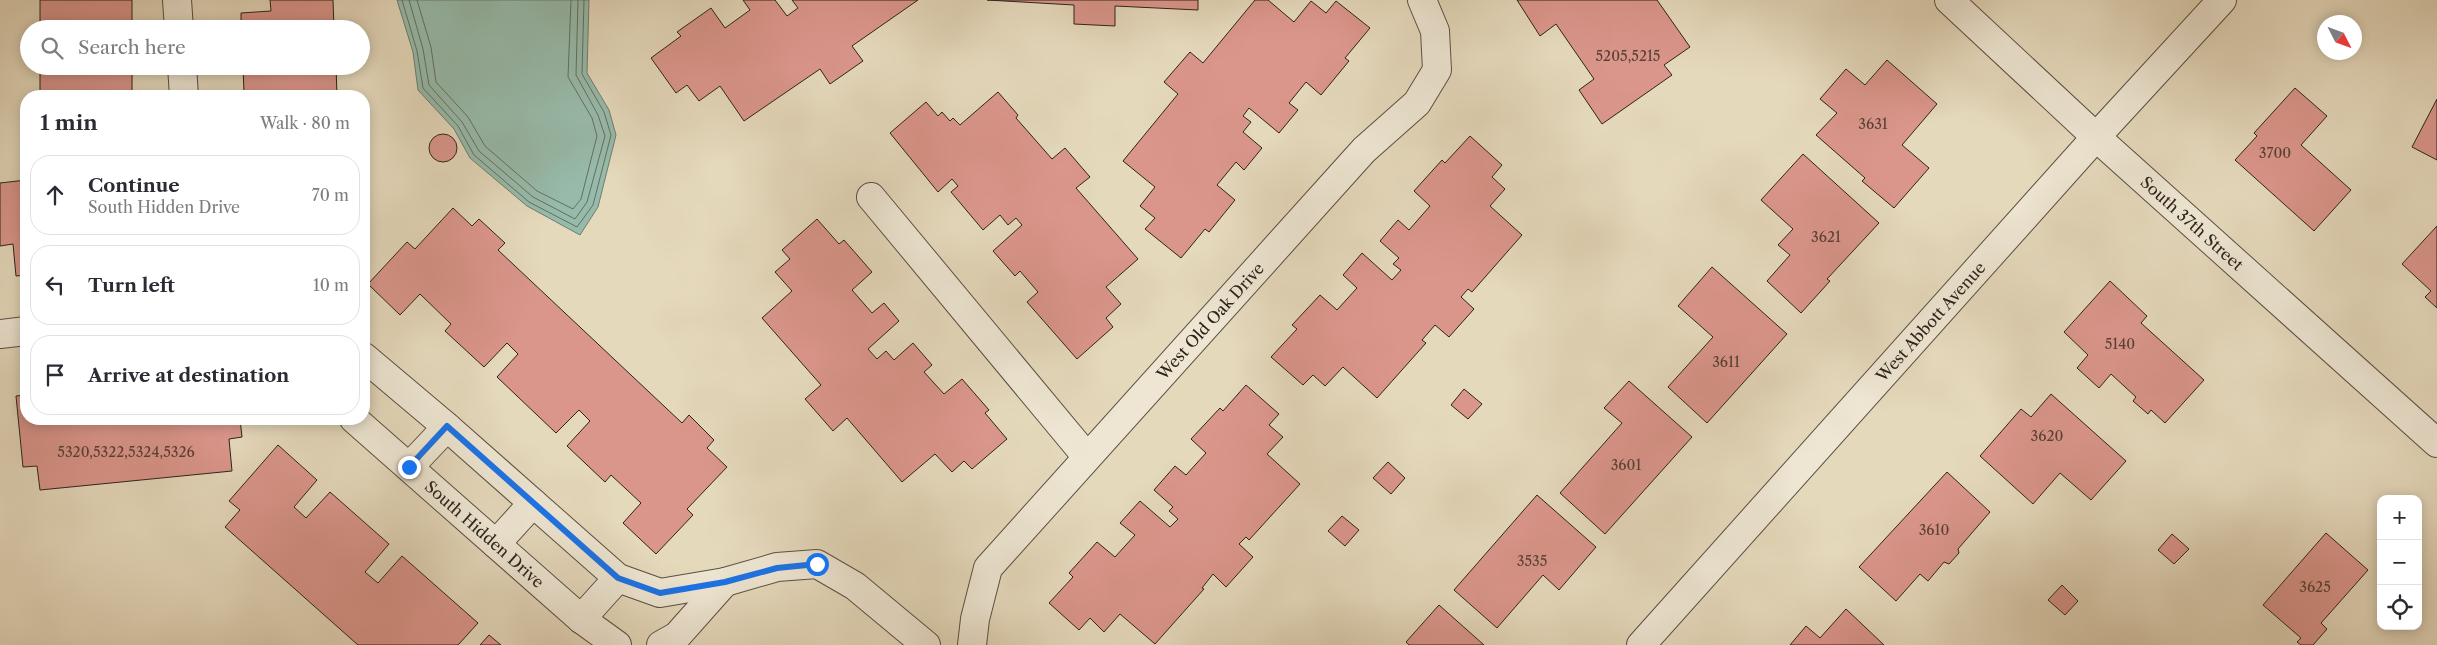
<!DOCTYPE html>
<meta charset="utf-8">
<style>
:root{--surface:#fff;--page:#f7f7f7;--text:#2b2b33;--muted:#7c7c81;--line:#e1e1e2}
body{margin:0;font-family:"Libre Caslon Text",serif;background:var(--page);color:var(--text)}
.controls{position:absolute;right:15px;bottom:15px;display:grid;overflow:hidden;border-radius:10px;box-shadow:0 2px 12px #0003}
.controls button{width:45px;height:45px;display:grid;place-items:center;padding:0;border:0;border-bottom:1px solid var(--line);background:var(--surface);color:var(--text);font:25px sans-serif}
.compass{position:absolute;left:2317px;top:15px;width:45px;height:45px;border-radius:50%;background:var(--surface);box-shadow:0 2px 12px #0003;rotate:132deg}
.stop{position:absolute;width:15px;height:15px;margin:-11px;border:4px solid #1a73e8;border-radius:50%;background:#fff}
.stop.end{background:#1a73e8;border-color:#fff;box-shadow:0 1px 5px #0008}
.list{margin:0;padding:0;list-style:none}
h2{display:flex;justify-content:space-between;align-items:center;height:65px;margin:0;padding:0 20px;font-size:21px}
h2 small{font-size:16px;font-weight:400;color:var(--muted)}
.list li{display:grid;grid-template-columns:32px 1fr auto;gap:15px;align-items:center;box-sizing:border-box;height:80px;margin:0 10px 10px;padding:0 10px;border:1px solid var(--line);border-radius:20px}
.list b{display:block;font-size:19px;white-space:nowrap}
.list p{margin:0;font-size:16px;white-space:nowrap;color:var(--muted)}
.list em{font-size:16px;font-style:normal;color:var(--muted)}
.icon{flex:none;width:28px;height:28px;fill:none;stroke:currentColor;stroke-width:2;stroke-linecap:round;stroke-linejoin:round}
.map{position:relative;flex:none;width:2437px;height:645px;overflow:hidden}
.search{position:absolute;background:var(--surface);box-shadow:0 2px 12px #0003;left:20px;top:20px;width:350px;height:55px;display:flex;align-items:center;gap:12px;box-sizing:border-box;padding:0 18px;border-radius:28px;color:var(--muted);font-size:19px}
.panel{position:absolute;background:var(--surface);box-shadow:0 2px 12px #0003;left:20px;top:90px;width:350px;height:335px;border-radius:20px}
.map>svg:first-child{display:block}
</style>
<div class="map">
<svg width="2437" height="645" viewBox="0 0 2437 645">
<rect width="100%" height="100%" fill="#e5d9bc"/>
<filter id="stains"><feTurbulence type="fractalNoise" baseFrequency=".004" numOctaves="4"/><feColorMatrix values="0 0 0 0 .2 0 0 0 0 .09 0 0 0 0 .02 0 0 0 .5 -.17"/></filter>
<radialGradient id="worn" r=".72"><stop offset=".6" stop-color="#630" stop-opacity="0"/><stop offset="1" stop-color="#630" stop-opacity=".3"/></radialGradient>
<path fill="#97bbab" stroke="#6c7e71" d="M397 0H589L587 73 609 110 616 135 598 207 580 235 527 206 470 158 454 129 418 90 413 52Z"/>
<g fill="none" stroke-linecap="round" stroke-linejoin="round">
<g stroke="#626f63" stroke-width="1">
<path d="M402 0 417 51 423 88 458 126 474 155 529 202 577 227 593 205 611 135 604 112 582 74 584 0"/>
<path d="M409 0 423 49 429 85 462 122 479 151 533 197 575 219 587 202 605 136 598 115 576 75 578 0"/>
<path d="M417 0 431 47 436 82 468 117 485 146 537 191 573 209 581 199 597 136 592 118 568 77 571 0"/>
</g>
</g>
<g fill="#db968c" stroke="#2c231b">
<rect x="40" y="0" width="92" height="29"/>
<path d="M270 0H333L334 29H241V13L271 11Z"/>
<path d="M743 0H775L787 16 798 8 792 0H918L852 46 863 61 830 84 820 69 744 121 720 86 699 101 687 85 676 93 651 58 681 36 677 32 711 8 725 28 750 10Z"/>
<path d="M987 0H1198V10L1115 6V26L1074 24V5Z"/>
<path d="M1255 0H1268L1294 22 1311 1 1326 13 1336 1 1370 28 1345 58 1349 61 1321 95 1306 82 1289 103 1298 110 1279 133 1249 108 1243 116 1251 122 1243 132 1262 148 1244 170 1236 162 1217 185 1235 200 1209 232 1205 229 1181 258 1145 229 1155 218 1140 206 1155 187 1123 161 1178 94 1164 82 1190 52 1203 63Z"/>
<path d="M1517 0H1657L1690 47 1664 65 1672 75 1602 124 1579 90 1594 79 1556 24 1540 36Z"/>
<path d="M1887 60 1937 104 1902 145 1929 168 1894 208 1862 181 1865 178 1816 135 1837 113 1820 99 1846 69 1865 85Z"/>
<rect x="40" y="66" width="92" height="30"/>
<path d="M243 66H336L337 96H276V92L244 93Z"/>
<path d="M2295 88 2327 116 2301 145 2351 190 2314 231 2235 160 2257 136 2254 133Z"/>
<path d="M998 92 1018 115 1016 118 1052 159 1065 148 1090 177 1076 188 1138 259 1106 287 1121 304 1106 318 1113 327 1077 359 1027 302 1038 292 1020 271 1015 276 993 251 1022 225 1016 218 1008 225 1000 215 983 230 951 192 958 186 952 179 938 192 890 133 926 102 938 116 942 112 950 121 953 118 960 125Z"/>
<path d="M2437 99V160L2412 147Z"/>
<circle cx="443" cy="148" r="14"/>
<path d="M1470 136 1502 165 1492 177 1505 189 1490 206 1522 235 1472 292 1468 289 1461 297 1474 309 1449 337 1435 325 1422 340 1426 343 1377 398 1343 367 1325 386 1313 375 1303 385 1271 357 1297 329 1292 325 1320 295 1337 310 1357 288 1343 275 1362 253 1392 280 1401 270 1393 264 1399 258 1380 241 1398 220 1409 230 1430 206 1414 191 1442 160 1445 163Z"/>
<path d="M1803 154 1879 223 1827 279 1830 281 1801 313 1767 281 1790 255 1778 245 1793 229 1761 200Z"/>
<path d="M26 180V275L16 276 13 244 0 246V183Z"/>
<path d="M453 208 472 226 479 219 505 243 498 250 682 423 689 415 714 440 707 448 727 467 687 509 693 515 656 554 623 523 641 503 611 475 605 482 567 446 590 421 579 410 556 433 497 377 518 354 507 343 484 367 445 331 451 324 420 294 400 315 368 284 407 242 415 249Z"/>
<path d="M817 219 839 244 844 240 872 272 852 290 872 313 884 303 899 321 868 349 877 359 886 351 894 360 913 343 932 365 924 372 944 394 962 379 989 410 985 413 1007 439 972 469 964 461 952 472 935 454 902 482 847 418 833 431 805 399 821 385 762 318 792 291 775 272 790 259 782 250Z"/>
<path d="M2437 226V308L2425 297 2431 291 2402 264Z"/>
<path d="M1712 267 1787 334 1707 423 1668 387 1713 337 1678 306Z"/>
<path d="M2110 281 2147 316 2141 323 2204 380 2165 423 2151 410 2148 414 2133 401 2136 397 2111 374 2099 388 2077 368 2088 355 2064 332Z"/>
<path d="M1629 381 1692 437 1605 534 1560 493 1622 423 1604 408Z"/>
<path d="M1246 385 1279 414 1269 425 1283 437 1267 454 1300 484 1249 540 1246 537 1239 544 1253 557 1226 587 1213 574 1202 588 1204 589 1155 644 1120 614 1104 632 1090 618 1079 630 1049 603 1073 577 1069 573 1097 542 1115 557 1135 535 1120 523 1140 501 1170 527 1178 519 1169 511 1173 507 1154 490 1175 466 1186 475 1206 453 1191 439 1220 408 1223 411Z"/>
<path d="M1464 389 1482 404 1468 419 1451 405Z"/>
<path d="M2051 394 2126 461 2091 500 2060 473 2033 504 1980 456 2021 409 2031 417Z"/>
<path d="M26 395V419H72V423L90 421V419H240L242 437 229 439 232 471 40 490 37 466 23 467 16 396Z"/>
<path d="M278 445 317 480 294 507 306 518 330 492 389 544 365 572 378 583 402 556 478 623 458 645H358L225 527 240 510 229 501Z"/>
<path d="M1388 462 1405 478 1391 494 1373 478Z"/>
<path d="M1947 472 1990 512 1958 549 1959 553 1949 564 1944 562 1928 581 1920 574 1896 601 1859 567Z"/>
<path d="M1537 495 1596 547 1559 590 1543 575 1497 628 1454 590Z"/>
<path d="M1342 516 1359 530 1345 546 1328 531Z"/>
<path d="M2326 533 2368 570 2321 623 2327 629 2313 645H2301L2297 642 2301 638 2263 605Z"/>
<path d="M2172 534 2189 549 2174 564 2158 550Z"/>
<path d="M2062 585 2078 601 2065 615 2048 600Z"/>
<path d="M1439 605 1484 645H1409L1406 642Z"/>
<path d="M1846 609 1884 645H1790L1806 626 1820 638Z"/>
<path d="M489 635 501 645H480Z"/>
</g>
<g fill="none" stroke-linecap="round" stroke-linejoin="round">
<g stroke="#5a5043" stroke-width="30">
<g id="minor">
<path d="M177 0 179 29"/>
<path id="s1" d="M1949 0 2096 137 2437 443"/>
<path d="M182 66 184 96"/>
<path d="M871 197 1087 457"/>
<path d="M0 334 26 331"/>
<path d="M364 357 447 427 618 578 660 593 725 582 777 567 817 564 855 586 926 645"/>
<path id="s2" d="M354 419 581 619 617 645"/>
<path d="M409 467 447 427"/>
<path d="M496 544 533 503"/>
<path d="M581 619 618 578"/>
<path d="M661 645 677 636 725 582"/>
<path id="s3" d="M972 645 975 619 988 568 1364 150 1417 103 1437 70 1435 31 1422 0"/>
<path id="s4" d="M1641 645 2096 137 2222 0"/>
</g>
</g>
<use href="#minor" stroke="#eee6d3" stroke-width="28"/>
</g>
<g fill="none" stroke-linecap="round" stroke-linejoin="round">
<path stroke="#1a73e8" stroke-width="6" d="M409 467 447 426 618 578 660 593 725 582 777 568 817 564"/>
</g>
<g text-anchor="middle" stroke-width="4" stroke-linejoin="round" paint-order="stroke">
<g font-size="14" fill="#584037">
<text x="1628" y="61">5205,5215</text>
<text x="1873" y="129">3631</text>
<text x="2275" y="158">3700</text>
<text x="1826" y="242">3621</text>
<text x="2120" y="349">5140</text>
<text x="1726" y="367">3611</text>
<text x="2047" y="441">3620</text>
<text x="126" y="457">5320,5322,5324,5326</text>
<text x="1626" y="470">3601</text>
<text x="1934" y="535">3610</text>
<text x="1532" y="566">3535</text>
<text x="2315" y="592">3625</text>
</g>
<g font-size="16" fill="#2c231b" stroke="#eee6d3">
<text dy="6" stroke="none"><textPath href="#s1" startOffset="330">South 37th Street</textPath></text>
<text dy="6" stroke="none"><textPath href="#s3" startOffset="411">West Old Oak Drive</textPath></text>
<text dy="6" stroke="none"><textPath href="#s4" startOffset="434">West Abbott Avenue</textPath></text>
<text dy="6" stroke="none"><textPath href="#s2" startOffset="174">South Hidden Drive</textPath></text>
</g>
</g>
<rect width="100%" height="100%" filter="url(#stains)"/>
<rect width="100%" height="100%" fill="url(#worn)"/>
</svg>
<div class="controls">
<button>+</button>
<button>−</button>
<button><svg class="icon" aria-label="locate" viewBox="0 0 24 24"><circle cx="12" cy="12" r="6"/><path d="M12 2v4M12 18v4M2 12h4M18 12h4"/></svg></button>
</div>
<svg class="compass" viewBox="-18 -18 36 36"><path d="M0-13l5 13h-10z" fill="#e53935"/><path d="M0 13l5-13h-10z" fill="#7c7c81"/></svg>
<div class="stop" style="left:817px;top:564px"></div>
<div class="stop end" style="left:409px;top:467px"></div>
<div class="search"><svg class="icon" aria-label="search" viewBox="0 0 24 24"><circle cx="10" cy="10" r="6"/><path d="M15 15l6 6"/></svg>Search here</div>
<section class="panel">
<h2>1 min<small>Walk · 80 m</small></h2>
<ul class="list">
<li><svg class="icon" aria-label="ahead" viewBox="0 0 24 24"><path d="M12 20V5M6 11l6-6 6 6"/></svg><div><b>Continue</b><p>South Hidden Drive</p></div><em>70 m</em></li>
<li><svg class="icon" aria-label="left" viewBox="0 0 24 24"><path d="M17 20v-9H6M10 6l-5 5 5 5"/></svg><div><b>Turn left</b></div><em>10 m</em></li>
<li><svg class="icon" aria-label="arrive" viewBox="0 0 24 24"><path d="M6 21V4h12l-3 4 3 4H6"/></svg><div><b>Arrive at destination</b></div></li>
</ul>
</section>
</div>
